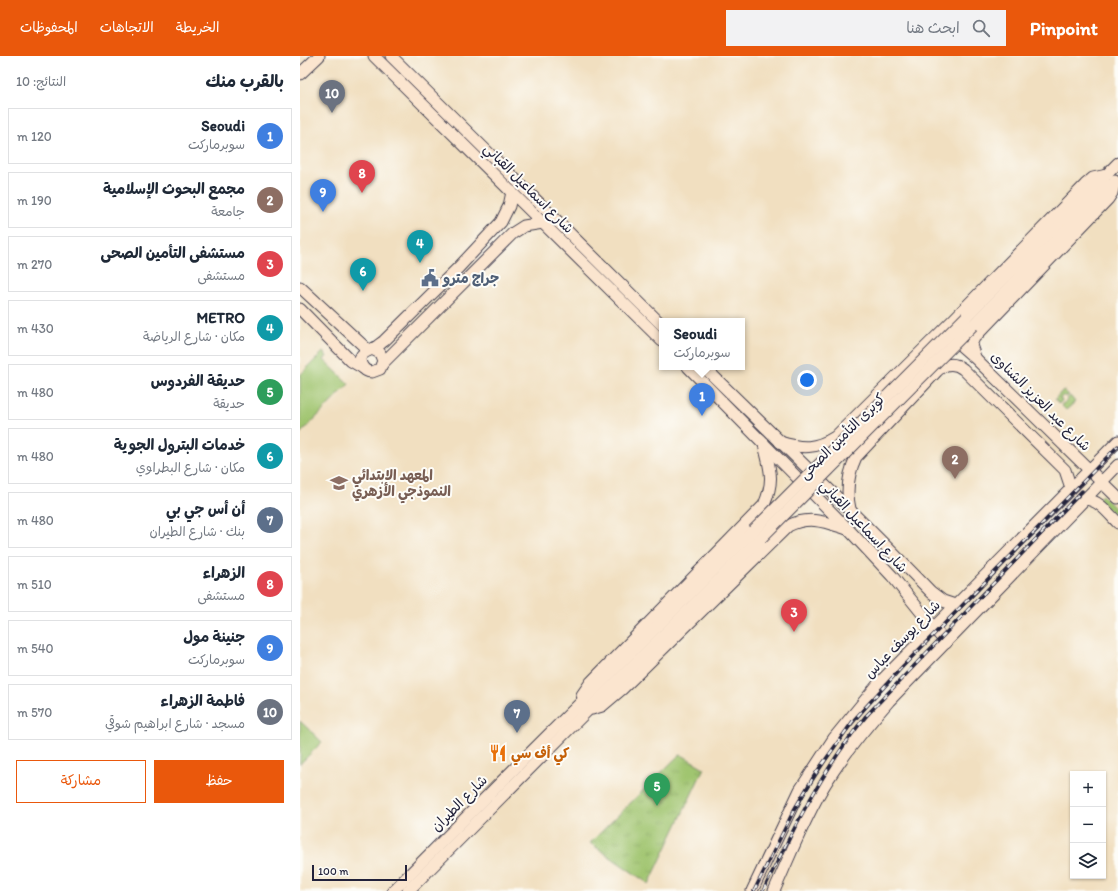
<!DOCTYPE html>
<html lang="ar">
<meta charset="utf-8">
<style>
:root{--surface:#fff;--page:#f2f2f3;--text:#1f2937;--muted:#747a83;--line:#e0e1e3;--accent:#ea580c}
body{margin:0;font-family:Itim,"Playpen Sans Arabic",sans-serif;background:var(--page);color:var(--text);direction:rtl}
.controls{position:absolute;right:12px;bottom:12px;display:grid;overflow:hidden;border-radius:0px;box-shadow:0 1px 3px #0004}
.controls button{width:36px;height:36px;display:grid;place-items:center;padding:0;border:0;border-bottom:1px solid var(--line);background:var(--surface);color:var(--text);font:20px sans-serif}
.scale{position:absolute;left:12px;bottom:10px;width:95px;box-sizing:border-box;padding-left:4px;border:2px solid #22223b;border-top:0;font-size:11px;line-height:14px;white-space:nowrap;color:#22223b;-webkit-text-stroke:3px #fdfcf7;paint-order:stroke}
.you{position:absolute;left:507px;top:324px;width:14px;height:14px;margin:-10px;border:3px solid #fff;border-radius:50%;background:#1a73e8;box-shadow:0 0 0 6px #1a73e833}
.badge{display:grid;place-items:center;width:26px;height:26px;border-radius:50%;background:var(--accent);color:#fff;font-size:13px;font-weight:700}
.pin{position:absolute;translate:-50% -33px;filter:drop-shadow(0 1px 2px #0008)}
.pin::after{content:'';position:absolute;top:21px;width:14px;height:12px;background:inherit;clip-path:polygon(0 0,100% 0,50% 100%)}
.popup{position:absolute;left:359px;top:262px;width:86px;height:52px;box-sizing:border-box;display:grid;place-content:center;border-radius:0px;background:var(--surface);filter:drop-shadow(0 1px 3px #0005);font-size:13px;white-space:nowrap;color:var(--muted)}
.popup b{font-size:15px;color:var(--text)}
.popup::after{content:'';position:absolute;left:50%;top:100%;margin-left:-8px;border:8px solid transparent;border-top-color:var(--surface)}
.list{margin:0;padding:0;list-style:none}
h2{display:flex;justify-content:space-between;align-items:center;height:52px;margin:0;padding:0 16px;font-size:17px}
h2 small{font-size:13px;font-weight:400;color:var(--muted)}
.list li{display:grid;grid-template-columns:26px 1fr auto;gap:12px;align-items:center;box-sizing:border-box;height:56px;margin:0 8px 8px;padding:0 8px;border:1px solid var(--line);border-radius:0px}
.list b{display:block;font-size:15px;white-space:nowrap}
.list p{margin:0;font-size:13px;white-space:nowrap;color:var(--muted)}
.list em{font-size:13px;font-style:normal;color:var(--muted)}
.actions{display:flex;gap:8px;padding:12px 16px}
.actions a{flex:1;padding:9px 0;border:1px solid var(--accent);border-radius:0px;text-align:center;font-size:14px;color:var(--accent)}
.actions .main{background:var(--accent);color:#fff}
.icon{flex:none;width:22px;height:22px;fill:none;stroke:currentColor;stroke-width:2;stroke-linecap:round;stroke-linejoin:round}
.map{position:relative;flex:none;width:818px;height:835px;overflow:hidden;direction:ltr}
header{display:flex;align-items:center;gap:24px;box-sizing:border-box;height:56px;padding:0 20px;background:var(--accent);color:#fff}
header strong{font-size:19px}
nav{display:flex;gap:22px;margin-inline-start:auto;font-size:14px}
.search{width:280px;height:36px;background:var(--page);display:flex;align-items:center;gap:10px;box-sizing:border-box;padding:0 14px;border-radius:0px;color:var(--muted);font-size:15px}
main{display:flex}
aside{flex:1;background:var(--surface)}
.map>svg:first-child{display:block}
</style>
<header>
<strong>Pinpoint</strong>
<div class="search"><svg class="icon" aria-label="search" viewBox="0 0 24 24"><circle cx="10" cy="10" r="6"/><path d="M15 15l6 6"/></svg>ابحث هنا</div>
<nav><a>الخريطة</a><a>الاتجاهات</a><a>المحفوظات</a></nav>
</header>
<main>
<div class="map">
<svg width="818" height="835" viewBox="0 0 818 835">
<defs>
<pattern id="park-tufts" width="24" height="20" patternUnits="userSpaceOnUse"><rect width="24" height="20" fill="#a0c570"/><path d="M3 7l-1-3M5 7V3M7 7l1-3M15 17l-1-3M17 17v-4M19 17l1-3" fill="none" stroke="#8aa962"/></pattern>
</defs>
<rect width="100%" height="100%" fill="#fdfcf7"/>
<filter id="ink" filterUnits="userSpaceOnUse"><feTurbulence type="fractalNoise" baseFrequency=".025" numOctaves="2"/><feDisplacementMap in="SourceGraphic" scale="8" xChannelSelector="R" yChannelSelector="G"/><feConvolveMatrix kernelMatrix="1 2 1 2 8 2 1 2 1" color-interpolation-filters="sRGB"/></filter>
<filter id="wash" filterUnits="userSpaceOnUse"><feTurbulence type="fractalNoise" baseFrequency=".012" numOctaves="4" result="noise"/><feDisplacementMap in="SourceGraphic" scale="16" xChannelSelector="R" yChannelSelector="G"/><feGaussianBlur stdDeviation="0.9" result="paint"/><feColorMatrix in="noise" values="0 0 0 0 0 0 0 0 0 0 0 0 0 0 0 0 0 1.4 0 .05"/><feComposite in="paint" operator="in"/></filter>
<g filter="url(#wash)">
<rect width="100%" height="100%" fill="#f1dfc0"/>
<g fill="#a0c570" stroke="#617456">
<path d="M23 296 27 300 24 304 49 328 0 378V319Z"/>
<path d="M763 334 769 339 766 341 764 339 760 342 762 345 759 348 755 343Z"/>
<path d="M770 340 775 346 766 354 761 349 768 344 767 343Z"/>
<path d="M802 439 818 455V462L798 443Z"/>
<path d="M0 665 22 686 0 708Z"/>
</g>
<path fill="url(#park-tufts)" stroke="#617456" d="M380 698 404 712 349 828 290 787Z"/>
</g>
<g filter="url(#ink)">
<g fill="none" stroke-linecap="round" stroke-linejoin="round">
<g stroke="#413e4f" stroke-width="13">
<g id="secondary">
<path d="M74 0 362 285"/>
<path d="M91 0 362 269"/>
<path d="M0 18 19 0"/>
<path d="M0 231 68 294"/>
<path d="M0 253 51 305 63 312"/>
<path d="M666 261 818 107"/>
<path d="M673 269 810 129"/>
<path d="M649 282 659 288 675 302 818 442"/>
<path d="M72 293 80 297 83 305 80 313 72 316C68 316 64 314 62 310 56 298 66 296 74 292 77 291 81 287 84 285L159 211 201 166 209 150 212 136"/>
<path d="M675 301 671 289 674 282 808 143 812 137 815 125"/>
<path d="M82 308 213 177 224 170 243 167"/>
<path d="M388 311 548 473 592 520 646 587"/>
<path d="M404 311C480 386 557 459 631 536L643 545 655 549"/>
<path d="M480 386C502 393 516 393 535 381L653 264 785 129 793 122 807 119"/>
<path d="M785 443C799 444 808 457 818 467"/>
<path d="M550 453C546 435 548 418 556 401L637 315C645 307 654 306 663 313L765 414 771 432"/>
<path d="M282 639 291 626 464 449C475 423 470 414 464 388"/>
<path d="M292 653 302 650 322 633 488 470C510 459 525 466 547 473"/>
<path d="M93 835 224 703 453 475"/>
<path d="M108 835 274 668 461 482"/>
<path d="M452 835 500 734 534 682 579 627 818 385"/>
<path d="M474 835C490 800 504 763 524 730 542 700 565 672 589 645L818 409"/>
</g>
</g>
<use href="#secondary" stroke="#fbe5cf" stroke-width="11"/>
<g stroke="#22223b" stroke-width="3.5">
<g id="rail">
<path d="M454 835 494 754 516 717 553 665 603 610 818 390"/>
<path d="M463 835C493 773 522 715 565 661L782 435"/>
</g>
</g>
<use href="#rail" stroke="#fdfcf7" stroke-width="2" stroke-dasharray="6" stroke-linecap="butt"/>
<g stroke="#413e4f" stroke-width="13" stroke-linecap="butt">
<g id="secondary-bridge">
<path d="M453 475 666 261"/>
<path d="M461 482 673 269"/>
</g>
</g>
<use href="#secondary-bridge" stroke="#fbe5cf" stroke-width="11"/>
</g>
</g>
<defs>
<g id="civic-bare" transform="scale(1.38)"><path d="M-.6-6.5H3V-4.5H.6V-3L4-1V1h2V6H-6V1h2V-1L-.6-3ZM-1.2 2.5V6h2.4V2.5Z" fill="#5c6f8a" stroke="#fdfcf7" stroke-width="2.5" paint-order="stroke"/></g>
<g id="school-bare" transform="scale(1.38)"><path d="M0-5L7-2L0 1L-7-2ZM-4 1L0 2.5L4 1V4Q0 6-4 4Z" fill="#8d6e63" stroke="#fdfcf7" stroke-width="2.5" paint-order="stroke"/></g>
<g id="restaurant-bare" transform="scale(1.38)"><path d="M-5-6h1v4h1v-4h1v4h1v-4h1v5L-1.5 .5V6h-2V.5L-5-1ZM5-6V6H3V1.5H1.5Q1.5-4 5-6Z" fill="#e8710a" stroke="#fdfcf7" stroke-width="2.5" paint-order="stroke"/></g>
</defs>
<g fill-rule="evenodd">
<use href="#civic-bare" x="130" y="222"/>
<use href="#school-bare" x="39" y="427"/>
<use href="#restaurant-bare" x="198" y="697"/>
</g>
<g text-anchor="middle" stroke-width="4" stroke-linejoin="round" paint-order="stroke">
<g font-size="14" fill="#22223b" stroke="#fdfcf7">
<text transform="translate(229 132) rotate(45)" y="5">شارع اسماعيل القباني</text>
<text transform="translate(741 345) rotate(45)" y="5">شارع عبد العزيز الشناوى</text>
<text transform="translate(542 380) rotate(-45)" y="5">كوبرى التأمين الصحى</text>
<text transform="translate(564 470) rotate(47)" y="5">شارع اسماعيل القباني</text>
<text transform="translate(602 583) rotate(-46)" y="5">شارع يوسف عباس</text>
<text transform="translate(159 747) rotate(-45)" y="5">شارع الطيران</text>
</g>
<g font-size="14" font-weight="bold" fill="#4e5e75" stroke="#fdfcf7" text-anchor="start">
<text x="143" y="227">جراج مترو</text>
</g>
<g font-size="14" font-weight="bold" fill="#785e54" stroke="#fdfcf7" text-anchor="start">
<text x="52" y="424">المعهد الابتدائي<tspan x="52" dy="16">النموذجي الأزهري</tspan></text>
</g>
<g font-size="14" font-weight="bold" fill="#c56008" stroke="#fdfcf7" text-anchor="start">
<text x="211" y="702">كي أف سي</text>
</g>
</g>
</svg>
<div class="controls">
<button>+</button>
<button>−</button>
<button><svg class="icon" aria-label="layers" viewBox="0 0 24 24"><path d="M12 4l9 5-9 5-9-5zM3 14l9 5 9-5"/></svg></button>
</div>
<div class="scale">100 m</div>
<div class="you"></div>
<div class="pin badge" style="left:402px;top:360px;background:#3f7fe0">1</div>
<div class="popup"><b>Seoudi</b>سوبرماركت</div>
<div class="pin badge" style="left:655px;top:423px;background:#8d6e63">2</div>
<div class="pin badge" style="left:494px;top:576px;background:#e0444e">3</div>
<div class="pin badge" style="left:120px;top:207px;background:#0f9aa8">4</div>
<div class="pin badge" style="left:357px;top:750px;background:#2e9e5b">5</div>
<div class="pin badge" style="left:63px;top:235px;background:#0f9aa8">6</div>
<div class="pin badge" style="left:217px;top:677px;background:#5c6f8a">7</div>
<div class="pin badge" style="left:62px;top:137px;background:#e0444e">8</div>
<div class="pin badge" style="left:23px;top:156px;background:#3f7fe0">9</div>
<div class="pin badge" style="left:32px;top:57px;background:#6b7280">10</div>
</div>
<aside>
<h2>بالقرب منك<small>النتائج: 10</small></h2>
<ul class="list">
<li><span class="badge" style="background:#3f7fe0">1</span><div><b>Seoudi</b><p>سوبرماركت</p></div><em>120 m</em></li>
<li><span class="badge" style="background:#8d6e63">2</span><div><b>مجمع البحوث الإسلامية</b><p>جامعة</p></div><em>190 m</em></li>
<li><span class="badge" style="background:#e0444e">3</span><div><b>مستشفى التأمين الصحى</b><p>مستشفى</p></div><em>270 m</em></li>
<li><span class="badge" style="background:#0f9aa8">4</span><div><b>METRO</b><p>مكان · شارع الرياضة</p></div><em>430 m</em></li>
<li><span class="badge" style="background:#2e9e5b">5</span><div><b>حديقة الفردوس</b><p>حديقة</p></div><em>480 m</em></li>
<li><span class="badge" style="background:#0f9aa8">6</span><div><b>خدمات البترول الجوية</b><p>مكان · شارع البطراوي</p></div><em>480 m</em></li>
<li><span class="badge" style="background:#5c6f8a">7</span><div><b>أن أس جي بي</b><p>بنك · شارع الطيران</p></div><em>480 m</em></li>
<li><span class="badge" style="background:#e0444e">8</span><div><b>الزهراء</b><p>مستشفى</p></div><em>510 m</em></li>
<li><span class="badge" style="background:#3f7fe0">9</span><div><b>جنينة مول</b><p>سوبرماركت</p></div><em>540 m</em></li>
<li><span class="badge" style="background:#6b7280">10</span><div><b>فاطمة الزهراء</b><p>مسجد · شارع ابراهيم شوقي</p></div><em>570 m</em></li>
</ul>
<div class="actions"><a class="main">حفظ</a><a>مشاركة</a></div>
</aside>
</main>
